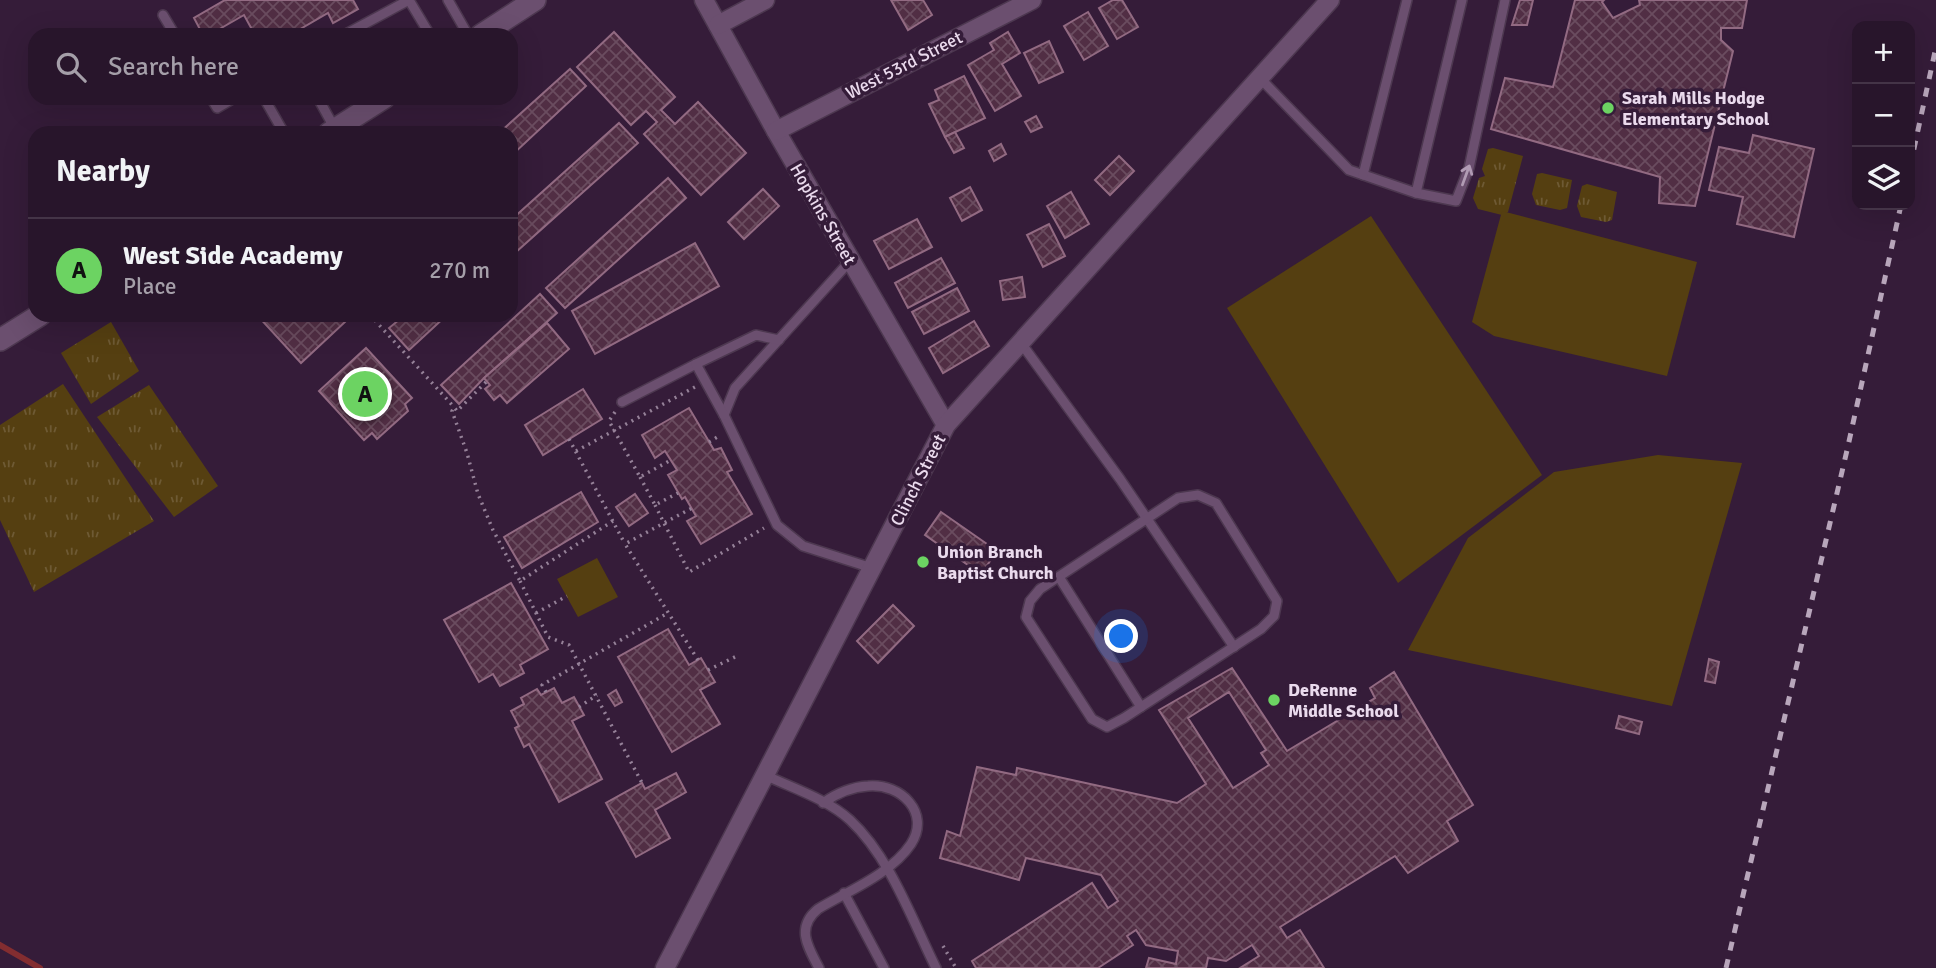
<!DOCTYPE html>
<meta charset="utf-8">
<style>
:root{--surface:#28152b;--page:#342237;--text:#f1f3f6;--muted:#a59fa9;--line:#443447;--accent:#6cd362}
body{margin:0;font-family:Signika,sans-serif;background:var(--page);color:var(--text)}
.controls{position:absolute;right:21px;top:21px;display:grid;overflow:hidden;border-radius:14px;box-shadow:0 7px 28px #0002}
.controls button{width:63px;height:63px;display:grid;place-items:center;padding:0;border:0;border-bottom:2px solid var(--line);background:var(--surface);color:var(--text);font:35px sans-serif}
.you{position:absolute;left:1122px;top:637px;width:24px;height:24px;margin:-18px;border:5px solid #fff;border-radius:50%;background:#1a73e8;box-shadow:0 0 0 10px #1a73e833}
.badge{display:grid;place-items:center;width:46px;height:46px;border-radius:50%;background:var(--accent);color:#111;font-size:23px;font-weight:700}
.pin{position:absolute;translate:-50% -50%;border:4px solid #fff;box-shadow:0 2px 7px #0006}
.list{margin:0;padding:0;list-style:none}
h2{display:flex;justify-content:space-between;align-items:center;height:91px;margin:0;padding:0 28px;font-size:30px}
h2 small{font-size:23px;font-weight:400;color:var(--muted)}
.list li{display:grid;grid-template-columns:46px 1fr auto;gap:21px;align-items:center;box-sizing:border-box;height:105px;padding:0 28px;border-top:2px solid var(--line)}
.list b{display:block;font-size:26px;white-space:nowrap}
.list p{margin:0;font-size:23px;white-space:nowrap;color:var(--muted)}
.list em{font-size:23px;font-style:normal;color:var(--muted)}
.icon{flex:none;width:38px;height:38px;fill:none;stroke:currentColor;stroke-width:2;stroke-linecap:round;stroke-linejoin:round}
.map{position:relative;flex:none;width:1936px;height:968px;overflow:hidden}
.search{position:absolute;background:var(--surface);box-shadow:0 7px 28px #0002;left:28px;top:28px;width:490px;height:77px;display:flex;align-items:center;gap:18px;box-sizing:border-box;padding:0 24px;border-radius:21px;color:var(--muted);font-size:26px}
.panel{position:absolute;background:var(--surface);box-shadow:0 7px 28px #0002;left:28px;top:126px;width:490px;height:196px;border-radius:21px}
.map>svg:first-child{display:block}
</style>
<div class="map">
<svg width="1936" height="968" viewBox="0 0 1936 968">
<defs>
<pattern id="grass-tufts" width="24" height="20" patternUnits="userSpaceOnUse" patternTransform="scale(1.75)"><rect width="24" height="20" fill="#553f11"/><path d="M3 7l-1-3M5 7V3M7 7l1-3M15 17l-1-3M17 17v-4M19 17l1-3" fill="none" stroke="#6e5a34"/></pattern>
<pattern id="building-cross-hatch" width="8" height="8" patternUnits="userSpaceOnUse" patternTransform="scale(1.75)"><rect width="8" height="8" fill="#512e44"/><path d="M0 0l8 8M0 8l8-8" fill="none" stroke="#6a4c5f"/></pattern>
</defs>
<rect width="100%" height="100%" fill="#351c39"/>
<g fill="url(#grass-tufts)">
<path d="M1493 148 1523 156 1508 212 1502 215 1478 209 1473 198 1479 178 1485 176 1482 169 1488 149Z"/>
<path d="M1542 173 1572 180 1567 208 1560 210 1536 205 1532 194 1537 174Z"/>
<path d="M1587 184 1617 192 1612 220 1606 222 1581 217 1577 206 1582 186Z"/>
<path d="M111 322 139 371 91 404 61 353Z"/>
<path d="M63 384 154 521 34 592 0 520V425Z"/>
<path d="M149 385 218 486 174 517 97 417Z"/>
</g>
<g fill="#553f11">
<path d="M1502 211 1697 262 1667 376 1494 336 1472 322Z"/>
<path d="M1371 216 1542 475 1398 583 1227 308Z"/>
<path d="M1658 455 1742 463 1672 706 1408 650 1468 538 1554 472Z"/>
<path d="M597 558 618 597 578 617 557 579Z"/>
</g>
<g fill="none" stroke-linecap="round" stroke-linejoin="round">
<path stroke="#832d30" stroke-width="6" d="M0 945 40 968"/>
</g>
<g fill="url(#building-cross-hatch)" stroke="#926a82" stroke-width="2" fill-rule="evenodd">
<path d="M225 0H353L358 9 333 23 328 13 290 35H255L244 15 209 35H203L194 18Z"/>
<path d="M891 0H923L932 15 908 30Z"/>
<path d="M1113 0H1122L1138 27 1117 39 1099 8Z"/>
<path d="M1520 0H1533L1527 25H1512Z"/>
<path d="M1575 0H1604L1602 2 1613 18 1640 5 1639 0H1747L1742 28H1721V40L1733 51 1695 206 1659 203 1660 177 1491 129 1505 78 1553 87Z"/>
<path d="M1088 12 1108 46 1084 60 1064 26Z"/>
<path d="M614 32 675 97 661 110 675 124 698 102 746 153 701 195 644 134 657 122 646 111 631 125 577 67Z"/>
<path d="M1008 32 1020 53 1002 64 1021 96 995 111 968 65 994 50 990 43Z"/>
<path d="M1049 41 1063 72 1039 83 1024 53Z"/>
<path d="M570 69 586 86 511 156V133H499Z"/>
<path d="M964 76 985 118 945 137 929 104 939 100 935 90Z"/>
<path d="M1036 116 1042 127 1031 132 1025 122Z"/>
<path d="M619 123 638 143 516 252 511 246V220Z"/>
<path d="M955 132 964 148 954 153 945 137Z"/>
<path d="M1753 135 1814 149 1794 237 1737 224 1743 197 1709 190 1719 147 1749 153Z"/>
<path d="M1001 144 1006 154 994 161 989 151Z"/>
<path d="M1119 156 1134 171 1110 195 1095 180Z"/>
<path d="M668 178 686 198 565 308 546 288Z"/>
<path d="M970 187 982 210 962 221 950 198Z"/>
<path d="M763 189 779 206 744 239 728 222Z"/>
<path d="M1071 192 1089 224 1065 238 1047 206Z"/>
<path d="M917 219 932 247 889 269 874 241Z"/>
<path d="M1049 224 1065 256 1043 267 1027 235Z"/>
<path d="M695 243 719 286 595 354 572 311Z"/>
<path d="M941 258 955 283 908 308 895 283Z"/>
<path d="M1022 277 1025 297 1003 300 1000 281Z"/>
<path d="M957 288 969 311 924 334 912 312Z"/>
<path d="M540 294 557 313 484 378 459 404 441 385Z"/>
<path d="M257 315H340L346 321 301 363Z"/>
<path d="M405 315H447L409 350 389 328Z"/>
<path d="M974 321 989 346 943 373 929 348Z"/>
<path d="M547 323 569 349 507 403 500 395 494 400 485 389 490 385 484 378Z"/>
<path d="M366 348 412 398 405 404 408 411 377 439 372 433 364 440 319 391Z"/>
<path d="M583 389 602 419 543 455 525 425Z"/>
<path d="M689 408 714 450 721 448 732 470 727 472 752 514 701 544 687 521 696 516 685 497 682 499 668 475 677 470 665 451 655 458 642 435Z"/>
<path d="M581 492 598 522 522 568 504 537Z"/>
<path d="M635 494 648 513 629 526 616 507Z"/>
<path d="M941 512 997 551 981 574 925 535Z"/>
<path d="M511 583 548 649 520 665 524 673 500 686 493 674 479 682 444 620Z"/>
<path d="M893 605 914 626 878 663 857 641Z"/>
<path d="M668 629 689 665 701 658 715 682 700 690 720 724 672 752 618 657Z"/>
<path d="M1709 659 1719 662 1715 683 1705 681Z"/>
<path d="M1232 668 1287 751 1375 698 1370 688 1394 672 1473 805 1447 821 1458 841 1408 873 1395 856 1280 927 1287 938 1300 930 1324 968H1240L1259 956 1252 945 1226 961 1208 958 1206 968H1146L1149 958 1176 964 1178 951 1146 945 1136 930 1127 936 1133 945 1098 968H976L972 961 1092 883 1108 908 1118 901 1101 875 1026 858 1019 880 940 858 947 831 960 836 977 767 1016 775 1017 768 1177 803 1206 784 1159 710ZM1229 692 1266 750 1261 753 1269 765 1233 788 1188 718Z"/>
<path d="M554 688 562 703 574 697 584 715 572 721 602 779 559 802 529 744 524 747 515 728 519 726 511 711 524 704 521 698 537 689 541 695Z"/>
<path d="M616 690 622 702 615 706 608 695Z"/>
<path d="M1619 716 1642 722 1639 734 1616 728Z"/>
<path d="M676 773 686 792 655 810 670 838 636 857 606 803 642 783 645 789Z"/>
</g>
<g fill="none" stroke-linecap="round" stroke-linejoin="round">
<g stroke="#4d3850" stroke-width="12">
<g id="service">
<path d="M409 0 430 35"/>
<path d="M448 0 468 35"/>
<path d="M163 15 175 35"/>
<path d="M344 35 409 0"/>
<path d="M1259 77 1349 170 1416 193 1456 201 1469 168 1505 0"/>
<path d="M211 98 217 108 234 98"/>
<path d="M264 98 284 133"/>
<path d="M318 98 335 129"/>
<path d="M1363 175 1407 0"/>
<path d="M1416 193 1462 0"/>
<path d="M850 261 735 388 724 415 777 525 803 546 872 568"/>
<path d="M1021 343 1120 479 1234 647"/>
<path d="M622 402 696 364"/>
<path d="M724 415 696 364 756 335 779 340"/>
<path d="M1198 495 1216 503 1277 601 1274 616 1261 629 1124 718 1107 727 1092 719 1026 617 1030 601 1040 589 1178 498Z"/>
<path d="M1059 577 1141 707"/>
<path d="M765 775C792 788 827 799 850 820 890 857 912 920 936 968"/>
<path d="M844 893 884 968"/>
<path d="M819 968C807 946 796 927 818 909 848 891 891 874 911 844 931 813 901 783 868 786 850 787 837 793 823 803"/>
</g>
</g>
<g stroke="#4d3850" stroke-width="21">
<g id="minor">
<path d="M704 0 776 131 946 425"/>
<path d="M718 25 765 0"/>
<path d="M776 131 1032 0"/>
<path d="M665 968 946 425 1330 0"/>
</g>
</g>
<g stroke="#4d3850" stroke-width="24">
<g id="secondary">
<path d="M481 35 535 0"/>
<path d="M329 133 384 98"/>
<path d="M0 340 40 315"/>
</g>
</g>
<g stroke="#958198" stroke-width="3.5" stroke-dasharray="2 5" stroke-linecap="butt">
<path d="M370 315 454 407"/>
<path d="M486 382 457 411 454 407 452 411 467 453 478 494 493 530 520 581 613 521"/>
<path d="M615 412 609 421 640 477 671 460"/>
<path d="M569 439 625 544"/>
<path d="M709 442 719 436"/>
<path d="M576 451 695 387"/>
<path d="M640 477 655 505 678 493"/>
<path d="M655 505 664 523 692 508"/>
<path d="M520 581 548 637 569 645 642 783"/>
<path d="M536 613 567 596"/>
<path d="M698 660 625 544 664 523 689 572 764 528"/>
<path d="M708 670 739 655"/>
<path d="M546 692 542 685 668 613"/>
<path d="M579 707 597 695"/>
<path d="M943 946 956 968"/>
</g>
<use href="#service" stroke="#6b4f6f" stroke-width="9"/>
<use href="#minor" stroke="#6b4f6f" stroke-width="18"/>
<use href="#secondary" stroke="#6b4f6f" stroke-width="21"/>
<g stroke="#b8a6bb" stroke-width="5" stroke-dasharray="9 9" stroke-linecap="butt">
<path d="M1910 167 1936 47"/>
<path d="M1726 968 1848 446 1901 205"/>
</g>
</g>
<defs><path id="oneway-shaft" d="M-6 0H5M1.5-3L5.5 0L1.5 3" fill="none" stroke-width="1.6" stroke-linecap="round" stroke-linejoin="round" transform="scale(1.75)"/></defs>
<use stroke="#b19bb4" href="#oneway-shaft" transform="translate(1466 175) rotate(-70)"/>
<g fill="#6cd362" stroke="#351c39" stroke-width="2.5">
<circle cx="1608" cy="108" r="7"/>
<circle cx="923" cy="562" r="7"/>
<circle cx="1274" cy="700" r="7"/>
</g>
<g text-anchor="middle" stroke-width="7" stroke-linejoin="round" paint-order="stroke">
<g font-size="18" fill="#eadaed" stroke="#351c39">
<text transform="translate(904 65) rotate(-27)" y="6">West 53rd Street</text>
<text transform="translate(823 214) rotate(60)" y="6">Hopkins Street</text>
<text transform="translate(918 480) rotate(-63)" y="6">Clinch Street</text>
</g>
<g font-size="18" font-weight="bold" fill="#eadaed" stroke="#351c39" text-anchor="start">
<text x="1622" y="104">Sarah Mills Hodge<tspan x="1622" dy="21">Elementary School</tspan></text>
<text x="937" y="558">Union Branch<tspan x="937" dy="21">Baptist Church</tspan></text>
<text x="1288" y="696">DeRenne<tspan x="1288" dy="21">Middle School</tspan></text>
</g>
</g>
</svg>
<div class="controls">
<button>+</button>
<button>−</button>
<button><svg class="icon" aria-label="layers" viewBox="0 0 24 24"><path d="M12 4l9 5-9 5-9-5zM3 14l9 5 9-5"/></svg></button>
</div>
<div class="you"></div>
<div class="pin badge" style="left:365px;top:394px">A</div>
<div class="search"><svg class="icon" aria-label="search" viewBox="0 0 24 24"><circle cx="10" cy="10" r="6"/><path d="M15 15l6 6"/></svg>Search here</div>
<section class="panel">
<h2>Nearby<small></small></h2>
<ul class="list">
<li><span class="badge">A</span><div><b>West Side Academy</b><p>Place</p></div><em>270 m</em></li>
</ul>
</section>
</div>
